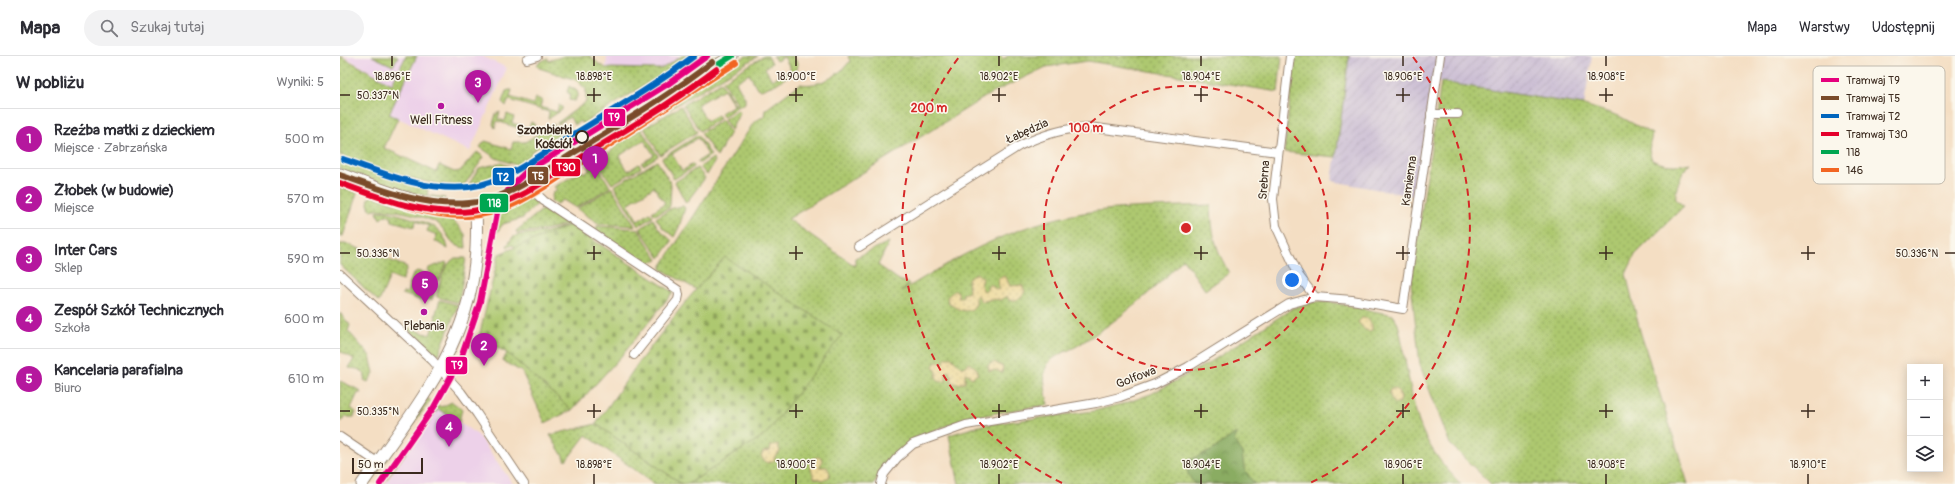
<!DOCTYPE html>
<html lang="pl">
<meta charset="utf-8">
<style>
:root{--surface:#fff;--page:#f2f2f3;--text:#2b2b33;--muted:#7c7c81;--line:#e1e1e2;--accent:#b5179e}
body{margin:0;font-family:Pangolin,sans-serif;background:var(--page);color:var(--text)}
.controls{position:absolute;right:12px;bottom:12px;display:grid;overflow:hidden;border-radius:0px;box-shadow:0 2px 10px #0003}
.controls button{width:36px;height:36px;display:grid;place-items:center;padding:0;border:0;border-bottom:1px solid var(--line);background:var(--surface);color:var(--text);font:20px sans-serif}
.scale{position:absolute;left:12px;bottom:10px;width:71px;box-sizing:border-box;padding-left:4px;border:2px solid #3b2a1e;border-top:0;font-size:11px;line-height:14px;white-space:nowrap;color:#3b2a1e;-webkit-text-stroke:3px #fbf7ec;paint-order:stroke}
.you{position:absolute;left:952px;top:224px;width:14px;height:14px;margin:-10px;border:3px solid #fff;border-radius:50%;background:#1a73e8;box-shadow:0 0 0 6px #1a73e833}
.badge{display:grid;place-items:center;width:26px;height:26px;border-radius:50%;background:var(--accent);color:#fff;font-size:13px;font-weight:700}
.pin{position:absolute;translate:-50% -33px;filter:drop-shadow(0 1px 2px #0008)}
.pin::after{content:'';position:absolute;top:21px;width:14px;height:12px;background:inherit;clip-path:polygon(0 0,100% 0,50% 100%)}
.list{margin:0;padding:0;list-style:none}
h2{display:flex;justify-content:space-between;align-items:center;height:52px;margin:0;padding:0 16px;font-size:17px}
h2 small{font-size:13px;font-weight:400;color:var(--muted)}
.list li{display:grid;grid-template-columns:26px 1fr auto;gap:12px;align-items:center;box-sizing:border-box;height:60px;padding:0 16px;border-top:1px solid var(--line)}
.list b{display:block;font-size:15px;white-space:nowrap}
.list p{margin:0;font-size:13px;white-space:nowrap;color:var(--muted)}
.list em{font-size:13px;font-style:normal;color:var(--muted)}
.icon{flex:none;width:22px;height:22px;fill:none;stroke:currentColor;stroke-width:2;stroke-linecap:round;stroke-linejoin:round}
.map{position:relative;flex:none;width:1615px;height:428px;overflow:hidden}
header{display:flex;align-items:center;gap:24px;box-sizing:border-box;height:56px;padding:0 20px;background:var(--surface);border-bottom:1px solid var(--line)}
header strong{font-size:19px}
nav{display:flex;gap:22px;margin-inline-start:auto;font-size:14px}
.search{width:280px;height:36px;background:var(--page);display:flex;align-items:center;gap:10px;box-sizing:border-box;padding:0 14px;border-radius:22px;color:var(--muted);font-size:15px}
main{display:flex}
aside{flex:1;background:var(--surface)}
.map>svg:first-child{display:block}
</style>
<header>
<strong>Mapa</strong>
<div class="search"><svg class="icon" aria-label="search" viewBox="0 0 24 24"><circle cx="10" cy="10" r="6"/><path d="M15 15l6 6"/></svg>Szukaj tutaj</div>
<nav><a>Mapa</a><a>Warstwy</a><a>Udostępnij</a></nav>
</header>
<main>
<aside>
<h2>W pobliżu<small>Wyniki: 5</small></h2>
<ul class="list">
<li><span class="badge">1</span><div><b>Rzeźba matki z dzieckiem</b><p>Miejsce · Zabrzańska</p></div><em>500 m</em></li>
<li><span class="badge">2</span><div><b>Żłobek (w budowie)</b><p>Miejsce</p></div><em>570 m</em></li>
<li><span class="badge">3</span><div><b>Inter Cars</b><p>Sklep</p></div><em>590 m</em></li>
<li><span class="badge">4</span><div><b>Zespół Szkół Technicznych</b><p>Szkoła</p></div><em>600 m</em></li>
<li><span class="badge">5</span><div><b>Kancelaria parafialna</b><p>Biuro</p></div><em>610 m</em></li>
</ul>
</aside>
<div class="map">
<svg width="1615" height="428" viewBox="0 0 1615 428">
<defs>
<pattern id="industrial-furrows" width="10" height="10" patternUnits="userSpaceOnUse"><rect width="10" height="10" fill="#ccbfd4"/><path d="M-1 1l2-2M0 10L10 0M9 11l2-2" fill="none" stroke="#b0a4b6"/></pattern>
<pattern id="grass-dots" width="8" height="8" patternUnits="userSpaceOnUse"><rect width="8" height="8" fill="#adc86f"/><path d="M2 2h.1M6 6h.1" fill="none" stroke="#8ea35b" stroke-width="1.8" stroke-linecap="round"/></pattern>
<pattern id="forest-crowns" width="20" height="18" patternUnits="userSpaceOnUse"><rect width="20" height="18" fill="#8aac62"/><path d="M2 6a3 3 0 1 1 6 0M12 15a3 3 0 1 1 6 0" fill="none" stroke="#728c50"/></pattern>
<pattern id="sand-dots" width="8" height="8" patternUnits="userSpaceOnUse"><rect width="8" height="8" fill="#eeda9e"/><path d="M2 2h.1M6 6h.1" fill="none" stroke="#cdbb88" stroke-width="1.8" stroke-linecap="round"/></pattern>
<pattern id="cemetery-stones" width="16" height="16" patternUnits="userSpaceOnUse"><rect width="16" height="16" fill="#adc86f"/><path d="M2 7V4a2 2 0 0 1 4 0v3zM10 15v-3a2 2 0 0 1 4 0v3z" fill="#8ea35b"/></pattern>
</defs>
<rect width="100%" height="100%" fill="#fbf7ec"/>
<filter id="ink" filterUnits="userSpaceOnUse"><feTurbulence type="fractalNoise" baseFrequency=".025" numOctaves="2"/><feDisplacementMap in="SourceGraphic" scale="8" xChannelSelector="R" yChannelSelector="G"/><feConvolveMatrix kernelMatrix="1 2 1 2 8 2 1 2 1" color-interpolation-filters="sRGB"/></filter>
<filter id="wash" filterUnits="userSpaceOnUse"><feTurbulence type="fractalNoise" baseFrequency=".012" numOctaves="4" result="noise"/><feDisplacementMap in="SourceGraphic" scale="16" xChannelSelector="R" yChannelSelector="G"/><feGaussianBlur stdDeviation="0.9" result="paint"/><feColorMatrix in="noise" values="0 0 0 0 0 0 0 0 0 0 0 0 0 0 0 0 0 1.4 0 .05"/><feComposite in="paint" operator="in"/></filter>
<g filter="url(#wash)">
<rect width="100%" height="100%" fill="#f4dec3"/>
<g fill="#edd1e9">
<path d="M3 0H66L52 28Z"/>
<path d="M77 0H142L167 12 130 95 49 58Z"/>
<path d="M267 0H342L321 13 266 12Z"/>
<path d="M98 353 138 379 173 428H45Z"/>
</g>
<path fill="url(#industrial-furrows)" d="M1009 0H1252L1244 49 1094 25 1078 141 992 125Z"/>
<g fill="url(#grass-dots)" stroke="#747946">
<path d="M0 0 52 28 66 0H77L49 58 58 62 44 92 96 116 99 109 114 116 120 115 137 96 144 101 125 128C100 135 25 109 0 99Z"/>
<path d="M224 0H250L260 9 266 12 321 13 342 0H347L325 17 242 68 240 65 234 69 230 61 218 68 217 67 246 46V33L236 24 199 12 197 10 198 7 208 2V5Z"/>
<path d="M351 0H356L325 23 324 21Z"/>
<path d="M371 0H378L328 32Z"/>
<path d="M406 0H418L303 69 344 38Z"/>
<path d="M424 0H428L432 7 425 12 432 24 451 13 444 1 436 5 433 0H453L458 8 457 14 436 28 421 34 417 32 409 18 396 26 405 42V47L399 50 383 25Z"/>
<path d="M508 0H661L663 3 668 0H942L938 36 748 5 706 11 650 38 448 163 515 210V202L549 186 538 209 559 224 570 228 562 235C618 200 672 170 737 158 781 150 827 151 871 149 872 179 875 191 889 217L865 234 843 203C812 237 777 265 737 290 728 295 712 300 707 309 701 320 707 338 708 349 653 357 587 364 546 407 541 412 538 421 534 428H348L426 378 385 201 357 234 321 213V211L414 66 424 60 425 54 460 28C479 31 499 20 510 5Z"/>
<path d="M955 0H1009L996 101 944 96Z"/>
<path d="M381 26 397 51 383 61 381 57 394 49 384 33 357 49 367 65 378 59 380 62 360 75 343 49Z"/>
<path d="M1101 26 1244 49 1279 60 1312 78 1309 94 1312 104C1325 110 1336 110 1350 107 1342 115 1334 133 1336 144L1344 150 1295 199 1286 218 1300 275 1348 428H1151L1110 388 1080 309 1071 227Z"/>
<path d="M229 30 237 35 238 38 235 45 229 44 230 38 227 36Z"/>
<path d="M169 34H172L170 41 193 48 196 42 202 44 200 51 217 56 219 49 222 51V54L208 63 209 56 169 44 166 50 162 46 166 35Z"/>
<path d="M341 50 357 76 320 99 304 72Z"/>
<path d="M398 54 400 56 391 74 384 63Z"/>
<path d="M160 56 158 63 165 65 167 58 174 61 172 67 189 72 191 66 194 68 195 70 180 79H179L181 73 157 65 155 72 153 68 156 58Z"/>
<path d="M382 64 390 76 377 101 361 77Z"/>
<path d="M214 68 220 78 192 95 189 101 176 109 156 102 140 91 145 85 171 93 173 86H185Z"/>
<path d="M301 73 318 100 304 109 301 107 314 99 304 84 279 100 288 115 299 108 301 112 272 128 257 106 265 101 280 86Z"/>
<path d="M358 79 371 99 360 107 357 106 368 99 358 82 332 98 342 115 353 108 354 111 334 123 322 102Z"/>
<path d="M373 102 375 105 367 119 360 111Z"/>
<path d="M0 103 57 123 89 129 87 139 105 142 104 144 62 134 0 113Z"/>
<path d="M317 105 331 128 330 149 329 152 315 159 312 156 325 147 314 131 288 148 298 165 310 157 313 161 298 170 274 130Z"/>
<path d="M161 107 173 112 148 124 129 128 139 112Z"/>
<path d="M256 107 270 131 236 152 223 144 217 148 211 145 213 136 217 134 214 131 242 115 243 117 250 114 248 111Z"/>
<path d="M357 112 365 122 346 147 335 126Z"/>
<path d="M0 131 17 137 3 180H0Z"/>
<path d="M271 132H272L295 170 258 168V167L237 153Z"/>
<path d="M32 140 114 165 125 178 126 192C108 190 109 176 97 167 85 160 44 150 31 155L28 148 29 142Z"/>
<path d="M183 143H190L198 147 183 162 163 168 157 176H154L157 159Z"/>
<path d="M343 150 345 152 339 171 334 181 322 171 316 162 332 152Z"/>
<path d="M203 153 228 168 204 174 177 177 176 175Z"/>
<path d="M43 155C51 156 60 159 68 161 87 167 104 170 108 193L95 185 97 179 87 175 89 170 76 165 74 171 52 165 51 161 46 159 40 163 37 156Z"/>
<path d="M313 163 319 173 332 185 320 202 300 173Z"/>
<path d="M230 169 175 193 173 189 168 191 167 190 172 182 177 179 205 176Z"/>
<path d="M257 170 298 173 318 204 305 208 256 175Z"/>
<path d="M0 188H7L67 211 62 225 50 220 39 246 0 209Z"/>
<path d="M115 202H126L119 247 97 241V239C100 227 103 209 115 202Z"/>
<path d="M106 206 107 207 98 225 88 214 89 212Z"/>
<path d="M77 215 89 219 95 227 92 244 81 242 80 244 62 238 63 236 67 237 73 218Z"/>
<path d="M100 244 118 249 99 298H94L65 271 90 279 96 261 95 260Z"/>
<path d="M974 246H990L1053 259C1061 269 1061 286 1064 299 1069 322 1073 353 1082 374 1090 393 1106 414 1121 428H619L609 379 643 369 754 355 786 347 811 338 869 307 953 252Z"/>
<path d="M0 257 10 269 8 275 30 300 34 317 28 326 24 324 25 319C21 312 16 313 9 312L14 303 0 295Z"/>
<path d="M167 297 232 354 205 367 182 316 163 305Z"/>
<path d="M0 325 19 334 21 337H18L11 352 16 356 14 361H6L0 366Z"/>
<path d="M88 342 90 345 29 428Z"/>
<path d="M112 346 122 353 119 366 98 353 43 428 98 349 101 351Z"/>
<path d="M256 368 342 428H315L246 379 226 405 210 379Z"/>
</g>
<path fill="url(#forest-crowns)" stroke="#626b40" d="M896 377 894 384 902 397 904 412 914 428H854L848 418 847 405 871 395Z"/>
<g fill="url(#sand-dots)" stroke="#94825e">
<path d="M636 217 643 222 641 230 644 235 647 234 648 230 651 228 655 233H659L658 223 663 220 666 221 670 230 682 229 685 235C682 241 676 246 669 244L667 240 661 244 652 243 641 246 638 239 636 240V248C629 261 616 252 608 247L607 241 615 234 618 236 619 242H623V238L629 236 628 223Z"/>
<path d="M1023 261 1027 262 1032 269V274L1029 275 1025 274 1018 266Z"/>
<path d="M605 302H612L622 312 630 307 637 313 638 318 631 322 628 318 625 317V327L614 328 611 326 612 319 608 315 606 317V325L600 326 596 321 597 316 593 310 596 306 604 307Z"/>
<path d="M654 306 663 311 662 317 656 314 649 315 648 309Z"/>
<path d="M1054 332 1058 334 1061 342 1059 348 1053 347 1049 337 1050 334Z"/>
<path d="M438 388 440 396 435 400 434 405 428 407 424 405 421 400 423 396 430 395 431 390Z"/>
<path d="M477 401 481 402 483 405 479 411H487L490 417 489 421 484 424 474 422 469 406Z"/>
</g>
<g fill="url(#cemetery-stones)" stroke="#747946">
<path d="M230 169 333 236 284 297 232 354 167 297 139 281 159 198Z"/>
<path d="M385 201 502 279 426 378 348 428H342L256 368 299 306 347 244Z"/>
</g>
<path fill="#adc86f" stroke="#747946" d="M32 0H58L53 10Z"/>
</g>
<g filter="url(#ink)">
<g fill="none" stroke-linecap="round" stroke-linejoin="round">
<g stroke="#988470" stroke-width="10">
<g id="street">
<path d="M950 0 933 143 936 170 959 220 975 241"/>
<path d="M187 3 197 0"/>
<path d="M1091 58H1118"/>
<path d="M188 130 204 145 338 234 339 239 338 244 294 299"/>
<path d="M519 191 679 90C702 79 723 72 749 71L938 96"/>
<path d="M0 218 92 304 121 336 137 358 184 428"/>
<path d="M0 381 37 406"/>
<path d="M541 428 544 418 557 402 573 388 626 369 756 347 780 341 815 328 848 311 949 248 975 241 1012 244 1063 253 1100 0"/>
</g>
</g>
<g stroke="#988470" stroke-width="13">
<g id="secondary">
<path d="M0 118C38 132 87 153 128 152 165 151 199 123 229 105 284 71 337 34 392 0"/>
<path d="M22 428C66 365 121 300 133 221 137 198 137 175 136 151"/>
</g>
</g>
<use href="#street" stroke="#fff" stroke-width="8"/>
<use href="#secondary" stroke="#fff" stroke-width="11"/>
<g stroke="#fbf7ec" stroke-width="9">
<path id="bus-1" d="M0 118C40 133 84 154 128 152 169 150 206 120 239 99 290 66 341 32 392 0"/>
</g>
<g stroke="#fbf7ec" stroke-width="9">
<path id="bus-2" d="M0 127C40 142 84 161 128 160 171 159 209 127 244 105 295 73 345 39 396 7"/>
</g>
<use href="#bus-1" stroke="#00a651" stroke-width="6"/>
<use href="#bus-2" stroke="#f26522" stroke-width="6"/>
<g stroke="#fbf7ec" stroke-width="9">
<path id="tram-1" d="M40 428 94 351 121 302 140 246 158 152 170 131 186 116 328 28 367 0"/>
</g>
<g stroke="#fbf7ec" stroke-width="9">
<path id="tram-2" d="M0 119C42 134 84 151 129 147 170 144 206 113 240 93 285 65 330 39 372 6"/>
</g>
<g stroke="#fbf7ec" stroke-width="9">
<path id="tram-3" d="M3 103C42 117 86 136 129 131 168 126 202 97 234 78 275 53 316 29 354 0"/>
</g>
<g stroke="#fbf7ec" stroke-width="9">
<path id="tram-4" d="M0 127C42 143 87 160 132 155 174 150 210 121 245 99 290 71 335 45 377 13"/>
</g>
<use href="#tram-1" stroke="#e5007d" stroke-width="6"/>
<use href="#tram-2" stroke="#7a4b2a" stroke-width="6"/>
<use href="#tram-3" stroke="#0065bd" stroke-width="6"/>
<use href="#tram-4" stroke="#e4002b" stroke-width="6"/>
</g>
</g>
<path fill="none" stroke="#3b2a1e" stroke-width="1.5" d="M52 0V10M254 0V10M456 0V10M659 0V10M861 0V10M1063 0V10M1266 0V10M254 32V46M456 32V46M659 32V46M861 32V46M1063 32V46M1266 32V46M0 39H10M247 39H261M449 39H463M652 39H666M854 39H868M1056 39H1070M1259 39H1273M254 190V204M456 190V204M659 190V204M861 190V204M1063 190V204M1266 190V204M1468 190V204M0 197H10M247 197H261M449 197H463M652 197H666M854 197H868M1056 197H1070M1259 197H1273M1461 197H1475M1605 197H1615M254 348V362M456 348V362M659 348V362M861 348V362M1063 348V362M1266 348V362M1468 348V362M0 355H10M247 355H261M449 355H463M652 355H666M854 355H868M1056 355H1070M1259 355H1273M1461 355H1475M254 418V428M456 418V428M659 418V428M861 418V428M1063 418V428M1266 418V428M1468 418V428"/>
<g fill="none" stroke="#d62828" stroke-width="2" stroke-dasharray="7 5">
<circle cx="846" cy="172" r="142"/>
<path d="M722 427A284 284 0 0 1 619 1M1073 1A284 284 0 0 1 970 427"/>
</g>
<g fill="#b5179e" stroke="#fbf7ec" stroke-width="1.5">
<circle cx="101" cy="50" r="4"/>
<circle cx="84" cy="256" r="4"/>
</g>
<circle fill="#fbf7ec" stroke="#3b2a1e" stroke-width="2" cx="242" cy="81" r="6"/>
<g text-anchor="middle" stroke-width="3" stroke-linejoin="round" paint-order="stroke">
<g font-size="12" fill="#3b2a1e" stroke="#fbf7ec">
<text x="101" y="68">Well Fitness</text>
<text x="84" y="274">Plebania</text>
</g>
<g font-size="12" font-weight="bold" fill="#3b2a1e" stroke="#fbf7ec" text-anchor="end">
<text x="232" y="78">Szombierki<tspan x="232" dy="14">Kościół</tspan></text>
</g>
<g font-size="12" fill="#3b2a1e" stroke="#fbf7ec">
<text transform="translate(687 75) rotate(-24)" y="4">Łabędzia</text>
<text transform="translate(924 124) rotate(-86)" y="4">Srebrna</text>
<text transform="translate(1069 125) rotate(-82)" y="4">Kamienna</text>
<text transform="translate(796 321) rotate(-21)" y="4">Golfowa</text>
</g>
</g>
<rect x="1473" y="10" width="132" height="118" rx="6" fill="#fbf7ec" stroke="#c1baae" stroke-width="1"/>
<rect x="1481" y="22" width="18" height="4" fill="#e5007d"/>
<rect x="1481" y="40" width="18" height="4" fill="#7a4b2a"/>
<rect x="1481" y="58" width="18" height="4" fill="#0065bd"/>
<rect x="1481" y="76" width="18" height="4" fill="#e4002b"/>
<rect x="1481" y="94" width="18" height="4" fill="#00a651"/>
<rect x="1481" y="112" width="18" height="4" fill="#f26522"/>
<g font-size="11" fill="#3b2a1e">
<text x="1506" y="28">Tramwaj T9</text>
<text x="1506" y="46">Tramwaj T5</text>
<text x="1506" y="64">Tramwaj T2</text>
<text x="1506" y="82">Tramwaj T30</text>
<text x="1506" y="100">118</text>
<text x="1506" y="118">146</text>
</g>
<g font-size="10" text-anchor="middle" fill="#3b2a1e" stroke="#fbf7ec" stroke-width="3" stroke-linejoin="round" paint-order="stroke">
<text x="52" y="24">18.896°E</text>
<text x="254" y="24">18.898°E</text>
<text x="456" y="24">18.900°E</text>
<text x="659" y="24">18.902°E</text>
<text x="861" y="24">18.904°E</text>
<text x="1063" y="24">18.906°E</text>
<text x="1266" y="24">18.908°E</text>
<text x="38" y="43">50.337°N</text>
<text x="38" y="201">50.336°N</text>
<text x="1577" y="201">50.336°N</text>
<text x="38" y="359">50.335°N</text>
<text x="254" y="412">18.898°E</text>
<text x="456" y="412">18.900°E</text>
<text x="659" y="412">18.902°E</text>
<text x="861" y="412">18.904°E</text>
<text x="1063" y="412">18.906°E</text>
<text x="1266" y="412">18.908°E</text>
<text x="1468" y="412">18.910°E</text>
</g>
<circle cx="846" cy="172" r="6" fill="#d62828" stroke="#fbf7ec" stroke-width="2"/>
<g font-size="12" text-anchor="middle" font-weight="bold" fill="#d62828" stroke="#fbf7ec" stroke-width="3" stroke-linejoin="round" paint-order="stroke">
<text x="589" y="56">200 m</text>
<text x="746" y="76">100 m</text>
</g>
<g stroke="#fbf7ec" stroke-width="1.5">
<rect x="263" y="52" width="23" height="19" rx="4" fill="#e5007d"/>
<rect x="211" y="102" width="30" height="19" rx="4" fill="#e4002b"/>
<rect x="187" y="110" width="22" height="19" rx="4" fill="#7a4b2a"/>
<rect x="152" y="111" width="23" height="19" rx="4" fill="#0065bd"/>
<rect x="139" y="137" width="30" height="20" rx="4" fill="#00a651"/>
<rect x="105" y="300" width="23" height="19" rx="4" fill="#e5007d"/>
</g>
<g font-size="11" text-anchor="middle" font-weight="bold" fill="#fff">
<text x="274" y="65">T9</text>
<text x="226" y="115">T30</text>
<text x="198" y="124">T5</text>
<text x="163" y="125">T2</text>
<text x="154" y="151">118</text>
<text x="117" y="313">T9</text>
</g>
</svg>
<div class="controls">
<button>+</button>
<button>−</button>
<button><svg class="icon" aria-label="layers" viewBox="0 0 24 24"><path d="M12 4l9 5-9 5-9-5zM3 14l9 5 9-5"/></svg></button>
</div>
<div class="scale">50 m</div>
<div class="you"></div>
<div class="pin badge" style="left:255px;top:123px">1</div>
<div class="pin badge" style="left:144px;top:310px">2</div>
<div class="pin badge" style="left:138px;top:47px">3</div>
<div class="pin badge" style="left:109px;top:391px">4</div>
<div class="pin badge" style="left:85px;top:248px">5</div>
</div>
</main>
